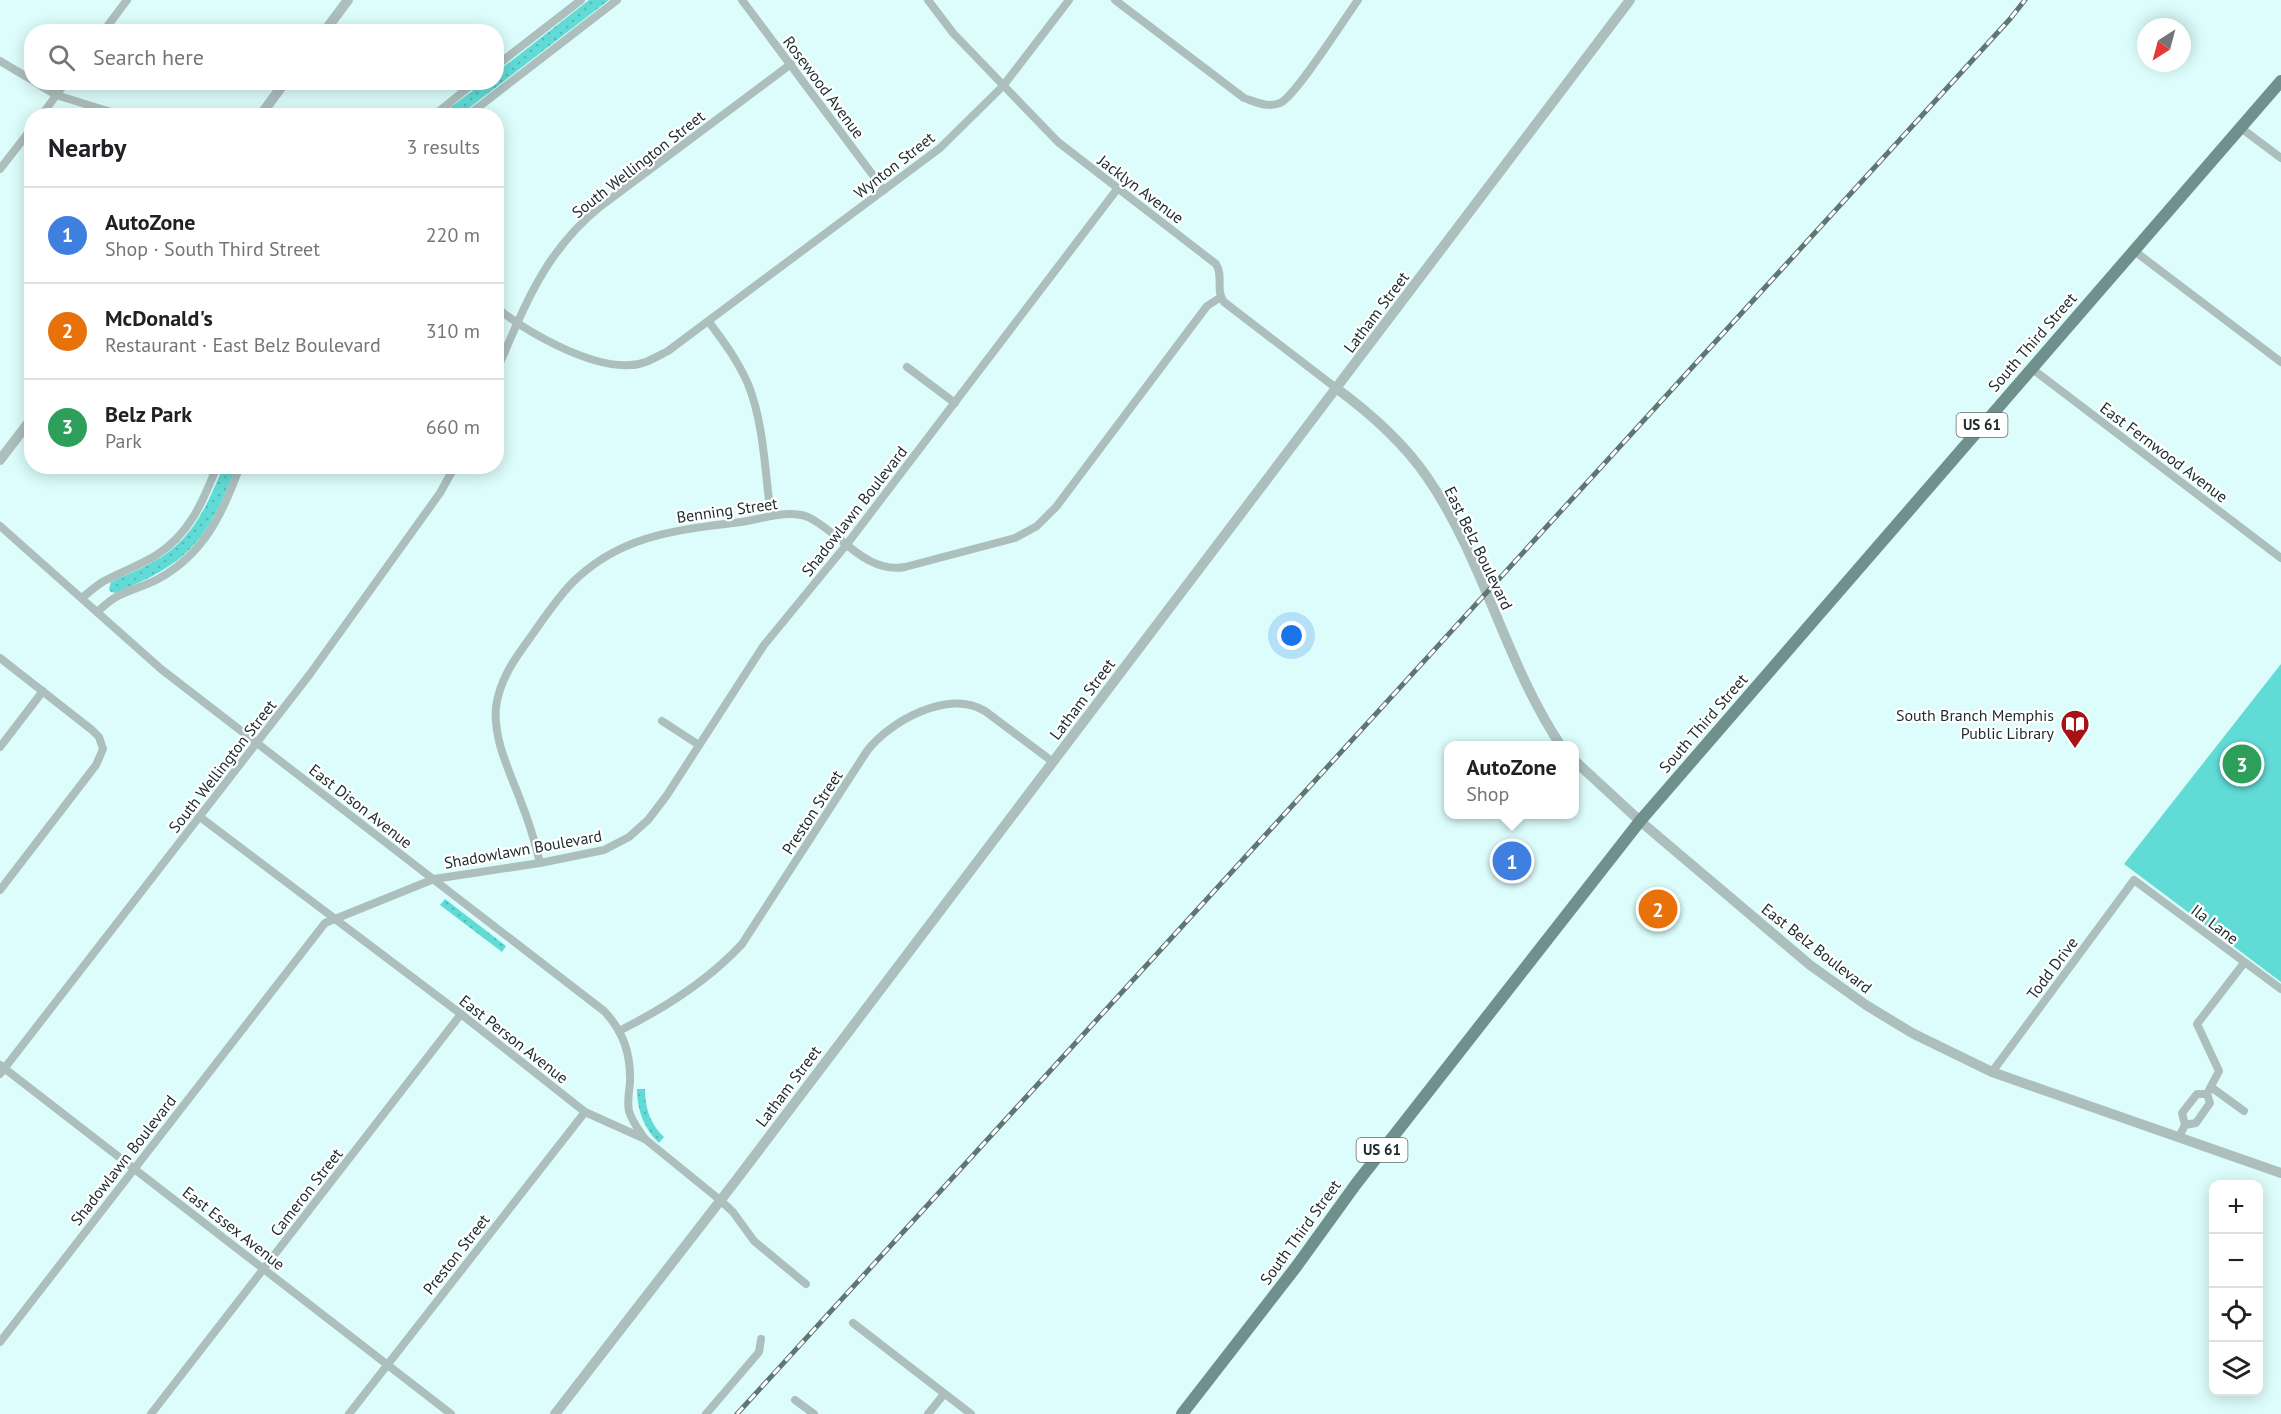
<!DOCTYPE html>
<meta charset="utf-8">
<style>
:root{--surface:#fff;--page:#f2f2f2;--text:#202124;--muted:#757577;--line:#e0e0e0;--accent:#b45309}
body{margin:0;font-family:"PT Sans",sans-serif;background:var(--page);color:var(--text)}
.controls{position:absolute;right:18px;bottom:18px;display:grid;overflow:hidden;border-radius:12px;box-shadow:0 3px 15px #0003}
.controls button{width:54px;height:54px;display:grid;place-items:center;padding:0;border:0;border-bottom:2px solid var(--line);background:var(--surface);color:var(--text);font:30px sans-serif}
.compass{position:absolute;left:2137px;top:18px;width:54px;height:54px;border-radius:50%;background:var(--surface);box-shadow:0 3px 15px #0003;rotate:216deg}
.you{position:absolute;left:1292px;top:636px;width:21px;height:21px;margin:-15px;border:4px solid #fff;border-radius:50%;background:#1a73e8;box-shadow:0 0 0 9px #1a73e833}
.badge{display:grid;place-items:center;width:39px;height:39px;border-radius:50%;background:var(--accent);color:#fff;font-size:20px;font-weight:700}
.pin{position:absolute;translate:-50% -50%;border:3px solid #fff;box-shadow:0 2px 6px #0006}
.popup{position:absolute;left:1444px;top:741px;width:135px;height:78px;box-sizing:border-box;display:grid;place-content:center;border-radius:12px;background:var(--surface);filter:drop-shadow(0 2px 4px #0005);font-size:20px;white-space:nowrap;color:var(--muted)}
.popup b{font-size:22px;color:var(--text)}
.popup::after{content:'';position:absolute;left:50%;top:100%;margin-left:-12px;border:12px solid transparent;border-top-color:var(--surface)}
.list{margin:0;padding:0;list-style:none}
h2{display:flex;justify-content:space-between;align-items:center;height:78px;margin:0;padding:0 24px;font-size:26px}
h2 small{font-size:20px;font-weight:400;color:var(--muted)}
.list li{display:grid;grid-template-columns:39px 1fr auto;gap:18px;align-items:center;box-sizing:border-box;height:96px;padding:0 24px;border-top:2px solid var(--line)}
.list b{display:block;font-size:22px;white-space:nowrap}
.list p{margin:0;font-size:20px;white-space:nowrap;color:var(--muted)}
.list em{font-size:20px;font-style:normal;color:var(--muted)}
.icon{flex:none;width:33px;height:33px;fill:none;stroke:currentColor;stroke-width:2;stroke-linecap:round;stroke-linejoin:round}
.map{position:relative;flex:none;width:2281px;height:1414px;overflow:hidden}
.search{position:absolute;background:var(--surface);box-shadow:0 3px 15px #0003;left:24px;top:24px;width:480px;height:66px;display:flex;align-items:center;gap:15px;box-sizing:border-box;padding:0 21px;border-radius:24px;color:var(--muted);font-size:22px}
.panel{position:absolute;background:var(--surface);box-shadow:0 3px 15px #0003;left:24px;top:108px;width:480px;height:366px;border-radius:24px}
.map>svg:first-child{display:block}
</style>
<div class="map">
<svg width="2281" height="1414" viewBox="0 0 2281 1414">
<defs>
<pattern id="grass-dots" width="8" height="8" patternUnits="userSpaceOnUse" patternTransform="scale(1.5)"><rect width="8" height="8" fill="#61dbd6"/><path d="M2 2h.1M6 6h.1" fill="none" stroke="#54bcb8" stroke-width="1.8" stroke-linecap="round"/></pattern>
</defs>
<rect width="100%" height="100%" fill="#dcfdfb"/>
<g fill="url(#grass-dots)">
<path d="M589 0H609L460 115H440L483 83 496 82 497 72Z"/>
<path d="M223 467H236C220 507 205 544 166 568 151 578 133 585 116 593L111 592 109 589 111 582C125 575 139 570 153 562 192 541 207 506 223 467Z"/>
<path d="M445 899 506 946 502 952 440 905Z"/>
<path d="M637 1089H645C645 1108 650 1124 664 1137L659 1143C644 1129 637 1110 637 1089Z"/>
</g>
<path fill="#61dbd6" d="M2281 664V982L2124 864Z"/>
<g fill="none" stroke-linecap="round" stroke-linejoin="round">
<g stroke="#adbfbd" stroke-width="8">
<path d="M742 0 884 190"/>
<path d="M928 0 953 33 1058 142 1216 264C1224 277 1215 290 1224 302L1336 388"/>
<path d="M1115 0 1244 98C1256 102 1267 108 1280 103 1295 97 1345 18 1358 0"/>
<path d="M103 32 127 0"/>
<path d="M0 61 32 80"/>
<path d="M496 66 581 0"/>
<path d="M35 82 56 95 124 116"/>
<path d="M41 116 66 82"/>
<path d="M433 116 475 82"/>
<path d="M467 116 617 0"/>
<path d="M2241 128 2281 158"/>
<path d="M0 169 32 128"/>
<path d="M2133 250 2281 362"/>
<path d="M496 307C526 332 590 368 630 365 644 365 656 357 668 351L940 148 1003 86 1069 0"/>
<path d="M709 322C724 342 738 361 748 384 764 423 765 474 771 516"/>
<path d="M907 367 955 403"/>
<path d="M2031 368 2281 558"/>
<path d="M496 372C525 306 543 253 601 206L791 64"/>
<path d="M0 526 161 669 604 1011C624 1032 631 1055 630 1083 629 1092 627 1102 629 1111 632 1122 639 1130 645 1139"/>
<path d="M82 598C89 592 97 585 104 581 121 572 138 566 155 556 189 535 203 502 217 466"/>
<path d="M97 612C103 607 109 601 116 597 129 590 145 586 158 579 204 554 223 513 240 466"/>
<path d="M0 658 92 730 99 737 103 749 96 765 0 890"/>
<path d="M662 721 699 745"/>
<path d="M0 747 43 691"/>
<path d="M200 817 461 1014 585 1112 645 1139 720 1200 733 1212 754 1241 806 1284"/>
<path d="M540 863C535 842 529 822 521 802 510 772 493 740 496 707 500 678 516 657 532 635 544 618 556 600 571 584 619 535 676 530 741 522 762 519 788 509 808 517 841 533 865 574 905 567L1015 538 1037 526 1056 507 1207 306 1221 297"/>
<path d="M619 1031C663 1009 708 981 742 944L867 751C890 721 948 689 985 711L1053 762"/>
<path d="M0 1065 451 1414"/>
<path d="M1992 1072 2134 880 2281 989"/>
<path d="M0 1074 310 674 440 493 455 466"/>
<path d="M2211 1087 2244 1111"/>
<path d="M2207 1094 2219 1071 2197 1024 2244 963"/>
<path d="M2185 1125 2196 1123 2210 1103 2207 1094"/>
<path d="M2179 1137 2185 1125 2182 1113 2197 1094H2207"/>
<path d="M853 1323 971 1414"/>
<path d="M0 1342 325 923 434 879 540 863 604 850 629 837 648 820 667 795 764 645 847 544 1118 188"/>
<path d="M795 1400 814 1414"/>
<path d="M151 1414 461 1014"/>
<path d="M349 1414 585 1112"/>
<path d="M706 1414 759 1352 761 1339"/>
<path d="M928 1414 944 1394"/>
</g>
<g stroke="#adbfbd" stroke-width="10">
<path d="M324 32 348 0"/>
<path d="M260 116 285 82"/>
<path d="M1336 388C1370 413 1403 442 1427 477 1484 560 1505 662 1561 746"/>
<path d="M0 460 32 418"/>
<path d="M1575 761 1640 821 1810 965 1866 1005 1912 1033 1992 1072 2281 1173"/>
<path d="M555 1414 737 1179 1630 0"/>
</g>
<path stroke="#70908e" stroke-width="12" d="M1182 1414 1296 1267 1356 1184 1640 821 2281 81"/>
<g stroke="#607575" stroke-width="5">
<path id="rail" d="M737 1414 2010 19 2025 0"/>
</g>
<use href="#rail" stroke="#fff" stroke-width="3" stroke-dasharray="9" stroke-linecap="butt"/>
</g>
<defs>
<g id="library-pin" transform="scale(1.5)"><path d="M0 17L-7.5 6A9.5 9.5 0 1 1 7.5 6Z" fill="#a71217" stroke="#fff"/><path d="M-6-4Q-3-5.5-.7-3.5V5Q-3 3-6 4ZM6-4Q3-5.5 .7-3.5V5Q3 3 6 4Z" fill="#fff"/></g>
</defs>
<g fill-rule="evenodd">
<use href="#library-pin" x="2075" y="724"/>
</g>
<g text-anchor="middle" stroke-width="4.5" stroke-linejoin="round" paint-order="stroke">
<g fill="#fff" stroke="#606b6b" stroke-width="1.5">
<rect x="1956.5" y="413" width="51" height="24" rx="4.5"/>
<rect x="1356.5" y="1138" width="51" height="24" rx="4.5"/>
</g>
<g font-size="15" font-weight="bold" fill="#1c2b2b">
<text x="1982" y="430">US 61</text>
<text x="1382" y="1155">US 61</text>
</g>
<g font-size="16" fill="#1c2b2b" stroke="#fff">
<text transform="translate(824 87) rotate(53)" y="6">Rosewood Avenue</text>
<text transform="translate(638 164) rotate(-38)" y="6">South Wellington Street</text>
<text transform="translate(894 165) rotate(-38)" y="6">Wynton Street</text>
<text transform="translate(1141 189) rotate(37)" y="6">Jacklyn Avenue</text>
<text transform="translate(1376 312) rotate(-53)" y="6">Latham Street</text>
<text transform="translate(2032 342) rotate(-49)" y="6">South Third Street</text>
<text transform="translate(2164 452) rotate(37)" y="6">East Fernwood Avenue</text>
<text transform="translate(727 510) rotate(-8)" y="6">Benning Street</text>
<text transform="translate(854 511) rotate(-52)" y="6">Shadowlawn Boulevard</text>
<text transform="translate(1479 548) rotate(64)" y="6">East Belz Boulevard</text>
<text transform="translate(1082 699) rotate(-53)" y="6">Latham Street</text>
<text transform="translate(1703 723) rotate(-49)" y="6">South Third Street</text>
<text transform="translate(222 766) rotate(-52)" y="6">South Wellington Street</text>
<text transform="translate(361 806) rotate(38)" y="6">East Dison Avenue</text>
<text transform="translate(812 812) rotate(-57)" y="6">Preston Street</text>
<text transform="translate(523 849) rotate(-10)" y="6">Shadowlawn Boulevard</text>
<text transform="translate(2215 924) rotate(37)" y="6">Ila Lane</text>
<text transform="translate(1817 948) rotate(38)" y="6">East Belz Boulevard</text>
<text transform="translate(2052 968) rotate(-53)" y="6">Todd Drive</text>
<text transform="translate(514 1039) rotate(38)" y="6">East Person Avenue</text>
<text transform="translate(788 1086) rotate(-53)" y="6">Latham Street</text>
<text transform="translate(123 1160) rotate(-52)" y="6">Shadowlawn Boulevard</text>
<text transform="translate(306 1192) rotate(-52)" y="6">Cameron Street</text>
<text transform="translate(234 1228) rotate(38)" y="6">East Essex Avenue</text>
<text transform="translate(1300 1232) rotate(-54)" y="6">South Third Street</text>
<text transform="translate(456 1254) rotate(-52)" y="6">Preston Street</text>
</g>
<g font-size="16" fill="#1c2b2b" stroke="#fff" text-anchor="end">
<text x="2054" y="721">South Branch Memphis<tspan x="2054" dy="18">Public Library</tspan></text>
</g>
</g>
</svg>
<div class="controls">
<button>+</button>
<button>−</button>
<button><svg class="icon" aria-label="locate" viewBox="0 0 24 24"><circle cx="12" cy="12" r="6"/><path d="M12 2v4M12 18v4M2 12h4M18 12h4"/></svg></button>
<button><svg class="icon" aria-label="layers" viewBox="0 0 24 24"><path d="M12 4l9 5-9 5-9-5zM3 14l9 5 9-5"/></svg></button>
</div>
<svg class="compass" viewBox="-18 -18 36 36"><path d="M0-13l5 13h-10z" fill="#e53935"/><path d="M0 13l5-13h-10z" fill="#757577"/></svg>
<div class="you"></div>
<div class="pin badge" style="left:1512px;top:861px;background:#3f7fe0">1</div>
<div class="popup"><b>AutoZone</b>Shop</div>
<div class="pin badge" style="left:1658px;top:909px;background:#e8710a">2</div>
<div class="pin badge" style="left:2242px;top:764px;background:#2e9e5b">3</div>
<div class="search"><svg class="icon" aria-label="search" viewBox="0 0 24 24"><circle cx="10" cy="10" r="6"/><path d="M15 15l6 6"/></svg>Search here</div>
<section class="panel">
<h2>Nearby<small>3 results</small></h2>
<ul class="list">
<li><span class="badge" style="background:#3f7fe0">1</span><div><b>AutoZone</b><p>Shop · South Third Street</p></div><em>220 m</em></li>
<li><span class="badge" style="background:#e8710a">2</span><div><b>McDonald's</b><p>Restaurant · East Belz Boulevard</p></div><em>310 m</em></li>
<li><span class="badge" style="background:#2e9e5b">3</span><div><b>Belz Park</b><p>Park</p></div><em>660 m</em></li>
</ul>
</section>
</div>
